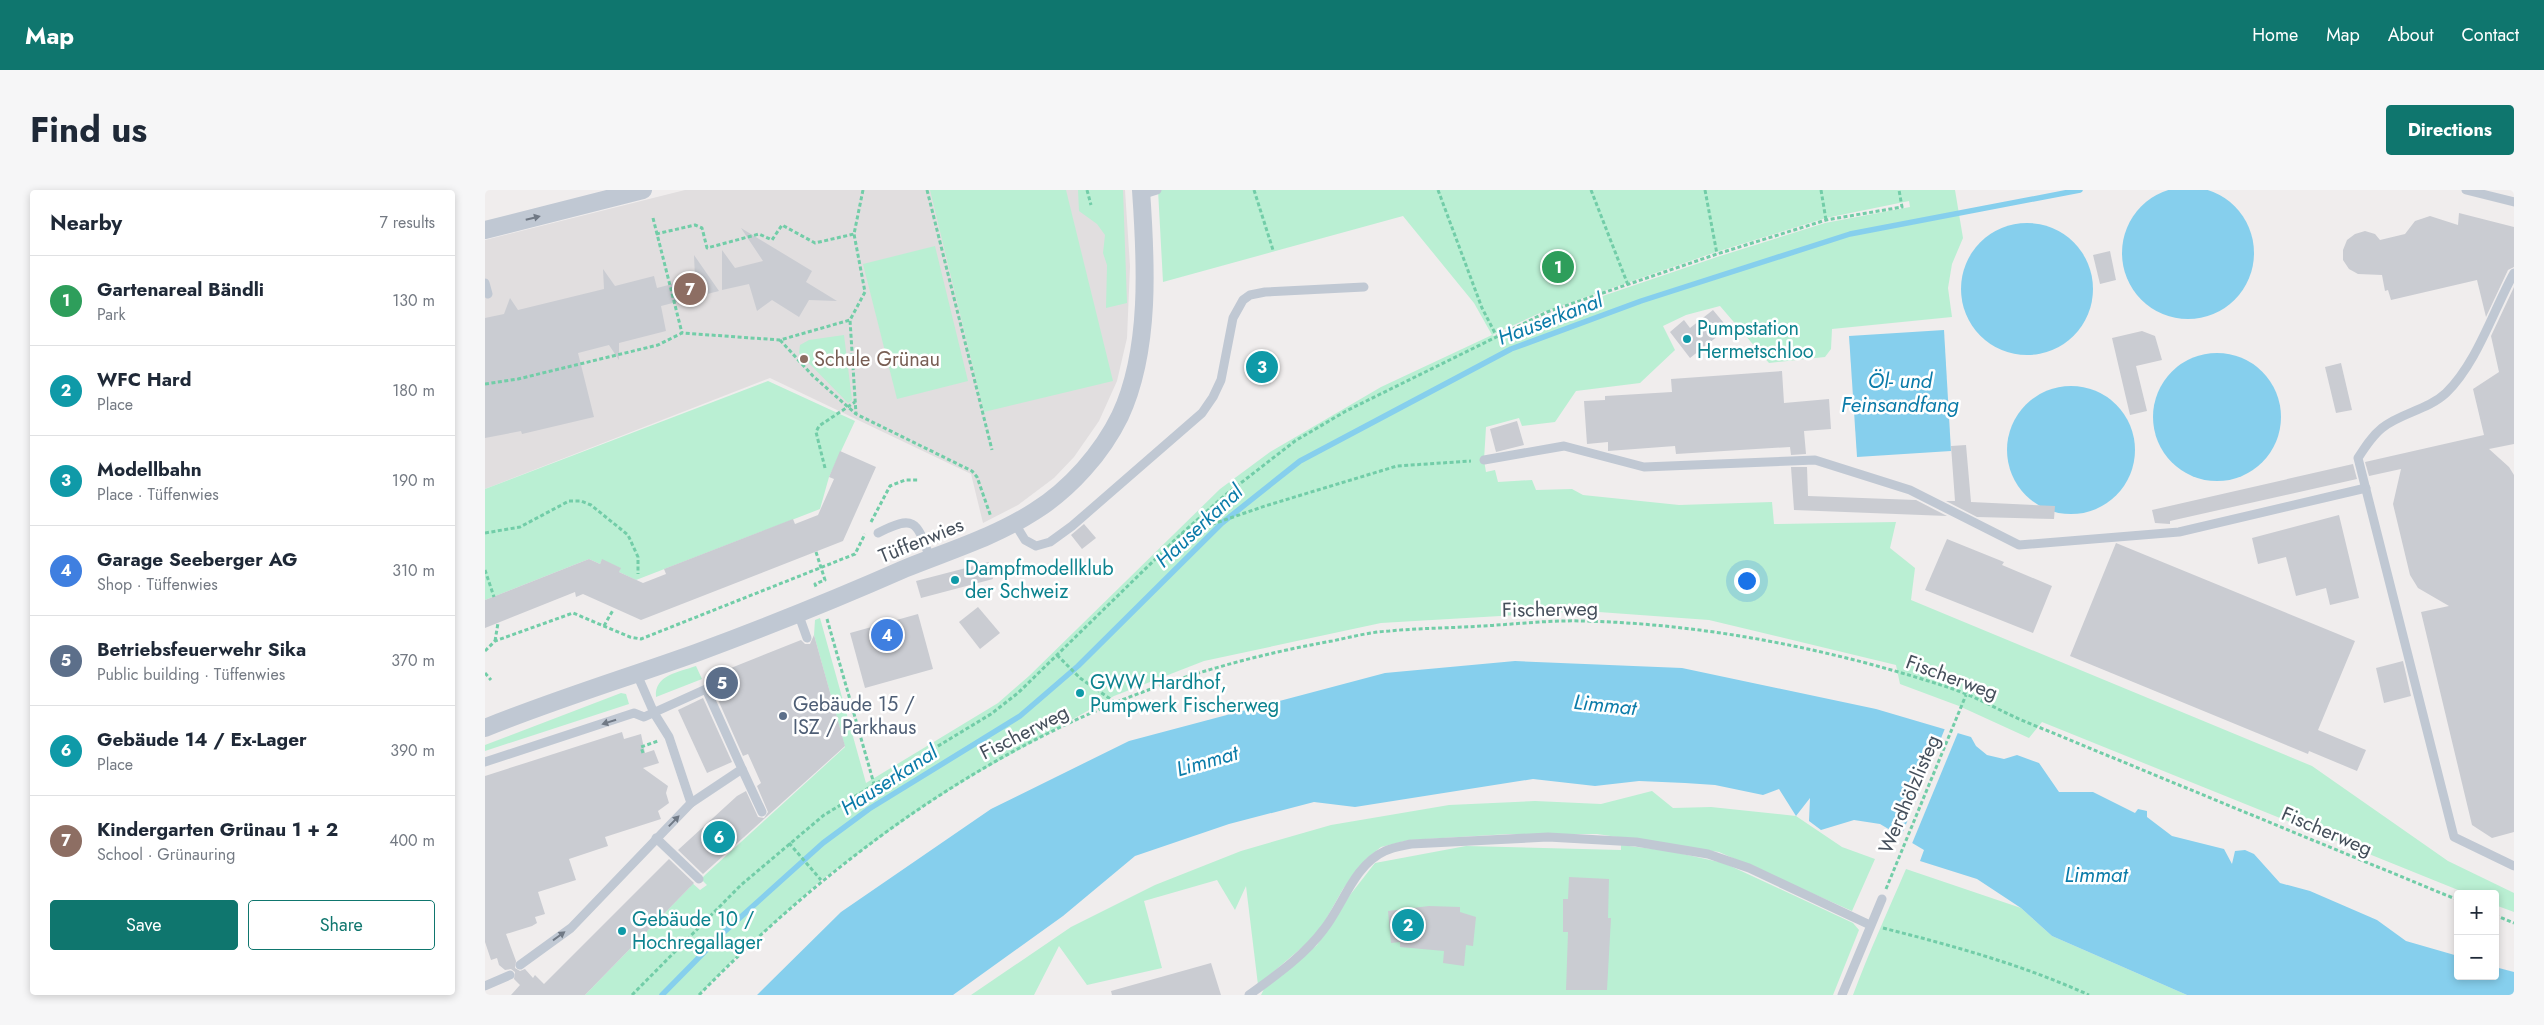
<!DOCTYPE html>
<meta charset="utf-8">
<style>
:root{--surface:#fff;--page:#f6f6f7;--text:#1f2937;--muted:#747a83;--line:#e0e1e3;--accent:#0f766e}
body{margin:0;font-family:Jost,sans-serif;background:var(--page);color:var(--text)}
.controls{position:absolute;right:15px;bottom:15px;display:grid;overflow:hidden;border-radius:5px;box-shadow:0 2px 8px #0003}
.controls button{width:45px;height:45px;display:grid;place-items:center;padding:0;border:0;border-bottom:1px solid var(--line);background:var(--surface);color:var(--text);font:25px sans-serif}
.you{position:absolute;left:1261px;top:390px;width:18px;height:18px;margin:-12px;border:4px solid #fff;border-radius:50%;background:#1a73e8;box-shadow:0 0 0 8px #1a73e833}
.badge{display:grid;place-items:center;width:32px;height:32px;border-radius:50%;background:var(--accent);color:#fff;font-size:16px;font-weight:700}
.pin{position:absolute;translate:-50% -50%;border:2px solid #fff;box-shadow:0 1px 5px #0006}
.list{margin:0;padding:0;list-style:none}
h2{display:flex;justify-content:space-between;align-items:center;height:65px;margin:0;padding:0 20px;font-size:21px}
h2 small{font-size:16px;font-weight:400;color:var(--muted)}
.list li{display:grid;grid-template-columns:32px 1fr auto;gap:15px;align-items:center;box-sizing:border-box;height:90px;padding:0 20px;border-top:1px solid var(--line)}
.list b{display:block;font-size:19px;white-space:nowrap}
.list p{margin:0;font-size:16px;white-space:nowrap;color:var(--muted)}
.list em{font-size:16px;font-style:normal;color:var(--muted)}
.actions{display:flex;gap:10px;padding:15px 20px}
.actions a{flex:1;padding:11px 0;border:1px solid var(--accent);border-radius:5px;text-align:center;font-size:18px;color:var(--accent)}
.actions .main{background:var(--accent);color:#fff}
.map{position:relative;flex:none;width:2029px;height:805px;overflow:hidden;border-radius:5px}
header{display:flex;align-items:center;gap:30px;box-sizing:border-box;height:70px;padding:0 25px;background:var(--accent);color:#fff}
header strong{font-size:24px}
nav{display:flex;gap:28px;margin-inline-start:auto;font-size:18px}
.intro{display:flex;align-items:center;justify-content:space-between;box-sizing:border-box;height:120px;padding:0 30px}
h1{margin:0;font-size:35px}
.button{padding:12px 22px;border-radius:5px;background:var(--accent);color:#fff;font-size:18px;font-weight:700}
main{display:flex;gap:30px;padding:0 30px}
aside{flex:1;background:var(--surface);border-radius:5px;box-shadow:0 2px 8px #0003}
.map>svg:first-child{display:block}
</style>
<header>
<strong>Map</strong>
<nav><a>Home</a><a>Map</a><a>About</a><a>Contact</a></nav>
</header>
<div class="intro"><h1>Find us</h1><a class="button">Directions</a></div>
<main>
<aside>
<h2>Nearby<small>7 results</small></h2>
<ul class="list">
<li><span class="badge" style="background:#2e9e5b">1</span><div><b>Gartenareal Bändli</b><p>Park</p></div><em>130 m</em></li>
<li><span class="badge" style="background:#0f9aa8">2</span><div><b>WFC Hard</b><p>Place</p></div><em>180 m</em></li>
<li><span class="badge" style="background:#0f9aa8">3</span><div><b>Modellbahn</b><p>Place · Tüffenwies</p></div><em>190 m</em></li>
<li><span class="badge" style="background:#3f7fe0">4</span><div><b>Garage Seeberger AG</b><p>Shop · Tüffenwies</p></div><em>310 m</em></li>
<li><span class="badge" style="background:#5c6f8a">5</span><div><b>Betriebsfeuerwehr Sika</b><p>Public building · Tüffenwies</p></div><em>370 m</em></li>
<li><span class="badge" style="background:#0f9aa8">6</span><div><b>Gebäude 14 / Ex-Lager</b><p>Place</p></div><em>390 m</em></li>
<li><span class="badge" style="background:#8d6e63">7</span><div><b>Kindergarten Grünau 1 + 2</b><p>School · Grünauring</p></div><em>400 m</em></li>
</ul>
<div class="actions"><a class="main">Save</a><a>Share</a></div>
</aside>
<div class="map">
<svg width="2029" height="805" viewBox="0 0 2029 805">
<rect width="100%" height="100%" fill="#f0eded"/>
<path fill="#e1dedf" d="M200 0H640L645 76 642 148 632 191 614 231 589 267 569 288 533 315 498 333 486 284 285 188 0 299V50Z"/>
<g fill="#baefd3" fill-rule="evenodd">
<path d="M445 0H581L628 191 499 222Z"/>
<path d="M593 0H638L642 113 621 118 622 75 618 63 620 45 612 34 594 21Z"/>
<path d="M673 0H1470L1478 48 1467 74 1463 98 1467 127 1347 139 1346 159 1340 167 1284 173 1235 116 1201 125 1178 136 1190 160 1155 193 1091 201 1070 232 1037 236 1034 228 1001 237 999 270 1001 282 1010 280 1013 292 1047 290 1051 300 1087 299 1098 305 1194 315 1287 312 1289 334 1411 332 1405 358 1430 378 1426 410 1827 576 1963 671 2029 703V722L2010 715V704H1983L1557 532 1544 548 1474 516 1415 494 1411 475 1224 430 1100 421 896 433 719 471 629 506 489 585 438 617 336 690 246 772 214 805H100L205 697V691L215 700 222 695 216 689 221 684 360 557 329 445 330 430 335 428 381 593 513 513 544 486 735 299 785 262 896 197 1007 145 989 113 918 26 678 92ZM1424 11 1425 17 1340 33 1232 67 1062 125 1011 147 1007 145 1055 123 1231 62 1341 28Z"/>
<path d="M450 56 483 191 412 209 378 74Z"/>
<path d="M359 145 367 210 363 213 314 163 315 155 324 150Z"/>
<path d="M283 191 370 231 344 287 335 319 151 390 134 382 135 378 117 370 115 374 104 369 0 410V299Z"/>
<path d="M211 476 217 489 171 507C169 485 194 482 211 476Z"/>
<path d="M136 503 141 504 144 514 0 561V555Z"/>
<path d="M1167 601 1188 618 1226 617 1311 626 1357 657 1390 669 1367 721 1234 662 1112 644H1024L924 650 896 657 881 669 858 699 836 738 821 754 773 795 761 696 750 720 732 690 659 711 677 778 602 795 574 756 549 805H486L586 737 670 695 756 661 846 635 964 615 1050 611 1116 614Z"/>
<path d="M1136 655 1184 661 1239 673 1368 733 1374 740 1348 805H776L779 799 832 755 865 705 890 673 981 656 1136 660Z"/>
<path d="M1421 679 1536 718 1567 746 1702 805H1368C1384 762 1403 721 1421 679Z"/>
</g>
<g fill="#86cfed">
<circle cx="1703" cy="63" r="66"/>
<circle cx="1542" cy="99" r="66"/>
<path d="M1459 140 1466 261 1372 267 1364 146Z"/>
<circle cx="1732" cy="227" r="64"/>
<circle cx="1586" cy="260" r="64"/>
<path d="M1030 471 1197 478 1391 519 1486 547 1491 556 1502 565 1519 569 1532 565 1554 573 1574 602H1608L1650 623 1653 619 1662 621V627L1687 646 1739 659 1747 674 1750 661 1760 660 1769 664 1795 693 1825 701 1892 730 1921 751 1973 766V786H2010V777L2029 782V805H1702L1567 746 1536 718 1492 689 1435 671 1439 660 1395 634 1369 630 1336 640 1324 631 1325 608 1311 626 1294 599 1278 605 1230 595 1200 593 1154 591 1110 596 1048 589 870 617 829 612 744 634 650 666 578 726 468 805H272L356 722 506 619 644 551 900 483Z"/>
</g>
<path fill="#f0eded" d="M1461 536 1474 540 1426 656 1415 649Z"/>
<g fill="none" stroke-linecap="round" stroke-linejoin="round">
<path stroke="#86cfed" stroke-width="5.5" d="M177 805 238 743 338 653 384 619 535 526 593 476 737 333 815 271 1026 159 1156 111 1365 44 1595 0"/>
</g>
<g fill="#caccd2">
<path d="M1974 23 2029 37V77L2023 80 2001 127 1992 90 1906 110 1903 100 1900 101 1897 85 1873 84 1864 79 1858 70V60L1862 50 1870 44 1880 41 1890 44 1895 50 1920 44 1930 31 1945 26 1973 35Z"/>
<path d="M256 38 327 81 321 92 352 111 324 110 314 127 287 110 272 121 264 94 237 100V60L250 78 278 71Z"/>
<path d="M1625 61 1631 90 1615 94 1608 65Z"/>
<path d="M209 65 234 101 176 116 181 141 134 153V170L124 155 93 163 109 227 37 244 36 241 0 248V128L19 124 25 108 33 120 119 99 118 79 130 96 169 86 172 98 210 88Z"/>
<path d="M2029 97V254L2004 259 2024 277 2029 285V642L2007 648 1987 635 1936 422 1964 416 1933 398 1925 385 1908 314 1916 279 1884 286 1880 272 1999 245 1988 199 2014 182 2006 146Z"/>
<path d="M1228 120 1243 138 1205 168 1185 142 1199 130 1205 138Z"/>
<path d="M1657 141 1670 146 1677 170 1651 176 1662 221 1645 225 1627 148Z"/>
<path d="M1856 173 1867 220 1851 223 1840 177Z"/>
<path d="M1297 181 1299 213 1344 209 1346 239 1319 241 1321 264 1306 265 1305 257 1191 264 1190 256 1123 261V252L1102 254 1099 211 1120 210V206L1187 202 1186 189Z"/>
<path d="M1032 231 1039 255 1011 262 1005 239Z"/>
<path d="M1481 255 1486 312 1570 316 1569 329 1492 327 1461 311H1470L1466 256Z"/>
<path d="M355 261 391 277 358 351 156 430 98 404 91 407 90 402 0 438V410L104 369 115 374 117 369 136 378 134 382 158 393 181 384 179 379 308 329 310 334 333 325 349 289 344 287Z"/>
<path d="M1868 274 1872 289 1685 331V334L1670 333 1667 320Z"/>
<path d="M1306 277H1322L1323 306 1431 310 1462 326 1309 320Z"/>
<path d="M1854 325 1874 408 1845 415 1841 398 1811 406 1801 367 1773 374 1767 348Z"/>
<path d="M599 334 611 348 597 359 586 345Z"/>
<path d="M1462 349 1519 372 1517 375 1567 396 1548 443 1440 400Z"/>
<path d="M1631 353 1870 451 1833 540 1881 560 1872 581 1824 561 1823 564 1585 466Z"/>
<path d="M504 372 508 389 436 408 431 391Z"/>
<path d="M493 417 515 443 495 459 474 432Z"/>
<path d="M433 424 448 479 380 498 365 443Z"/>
<path d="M329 445 360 556 218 684 193 660 252 606 261 601 273 627 279 628 283 622 272 596 276 593 263 564 258 566 230 503 233 501 226 486 316 450 320 454H325Z"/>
<path d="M1918 471 1926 506 1899 513 1891 478Z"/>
<path d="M218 508 247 572 222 583 193 520Z"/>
<path d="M137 542 139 549 156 544 160 563 169 560 174 573 158 578 183 596 181 603 184 613 173 621 176 629 120 647 123 656 84 669 91 690 53 702 60 724 50 727 52 733 47 736 21 744 31 771 30 778 35 781 40 779 48 788 50 785 59 794 184 669 209 693 100 805H26L35 795 29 789 30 782 26 779 20 780 14 775 12 768 6 770 0 752V586Z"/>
<path d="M1084 687 1124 689 1123 728H1126L1122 800H1081L1083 742H1078V709H1083Z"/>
<path d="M944 716 975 717V722L991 727 988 756 981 755 979 776 958 773 959 761 915 757V752L906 753 903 721Z"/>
<path d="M726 773 736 805H627L626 801Z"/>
</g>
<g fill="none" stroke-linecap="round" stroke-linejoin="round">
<g stroke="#72cda8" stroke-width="3" stroke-dasharray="4 2.5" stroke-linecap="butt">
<path d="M378 0 369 44 380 102 365 130 371 224 487 281 492 287 506 327"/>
<path d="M442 0 507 260"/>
<path d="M602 0 606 15"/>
<path d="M769 0 788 60"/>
<path d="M953 0 997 118 1011 145"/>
<path d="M1106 0 1143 95"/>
<path d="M1220 0 1232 64"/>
<path d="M1336 0 1341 30"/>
<path d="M168 28 197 143"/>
<path d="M171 44 210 35 217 38 222 58 274 44 287 50 297 35 330 53 369 44"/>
<path d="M295 150 328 186 371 224"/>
<path d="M0 194 33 189 173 155 197 143 295 150 365 130"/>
<path d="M340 278 331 242 334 236 370 212"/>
<path d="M386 332 405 296 420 290H433"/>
<path d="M0 343 35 337 84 311H96L106 315 143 345 153 367V384"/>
<path d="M696 345 780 316 912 276 986 271"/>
<path d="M331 362 340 390 330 394 332 399"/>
<path d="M0 380 9 407"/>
<path d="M342 429 389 594"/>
<path d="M119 436 128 420"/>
<path d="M10 451 13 433"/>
<path d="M0 461 10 451 88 423 145 447 156 449 370 364 380 344"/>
<path d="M572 465 595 488 631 513"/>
<path d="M0 483 6 490"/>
<path d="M158 563 156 557 173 551"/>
<path d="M304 653 336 690"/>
<path d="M1401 699 1481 505"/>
<path d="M2010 725 2029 733"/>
<path d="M1398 738C1469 756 1538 775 1604 805"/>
<path d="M147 805 256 695 339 625 506 524 533 503 694 346 739 306 810 251 861 221 1062 122 1232 64 1341 30 1417 17 1414 0"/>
<path d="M214 805C333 683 473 577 632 512 701 484 774 464 847 451 866 447 885 442 904 441 935 438 967 438 998 436 1032 434 1066 430 1099 431 1223 434 1351 460 1468 499 1491 507 1512 519 1534 529L1973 710"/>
</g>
<g stroke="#c0c8d3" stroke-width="9">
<path d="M1981 0 2029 12"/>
<path d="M656 5 672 0"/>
<path d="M2029 83C2008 121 1992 173 1961 203 1943 220 1915 223 1897 238 1887 246 1880 257 1873 268L1969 647 2029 676"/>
<path d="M0 93 3 104"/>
<path d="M999 270 1079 256 1159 277 1330 270 1425 300 1534 355 1694 342 1881 298"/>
<path d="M529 332 540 350 551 356 565 352 587 336 717 223 728 207 736 190 748 128 758 110 765 105 780 102 879 97"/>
<path d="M393 343C431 323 432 333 445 368"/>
<path d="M313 423 322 448"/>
<path d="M0 572 149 523 159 527 221 499 257 579 206 613"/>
<path d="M257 579 277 622"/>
<path d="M171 648 214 689"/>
<path d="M35 775 86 738 206 613 184 547 169 523 151 482"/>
<path d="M0 796 25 785"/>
<path d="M764 805C790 786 819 766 839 739 858 715 869 675 900 661 908 657 917 656 926 654L1063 647 1151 652 1223 664 1264 678 1385 735"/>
<path d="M1357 805 1397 709"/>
</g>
<g stroke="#c0c8d3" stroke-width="18">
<path d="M0 40 158 0"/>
<path d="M0 538C69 510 141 488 211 463 281 437 351 409 419 379 463 361 510 347 550 321 585 299 617 263 635 226 666 160 661 71 656 0"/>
</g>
</g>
<defs><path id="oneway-solid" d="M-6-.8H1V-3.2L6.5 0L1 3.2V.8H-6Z" transform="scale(1.25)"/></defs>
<g fill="#707985">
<use href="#oneway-solid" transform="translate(48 28) rotate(-14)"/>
<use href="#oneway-solid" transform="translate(124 532) rotate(162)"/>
<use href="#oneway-solid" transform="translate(189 631) rotate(-46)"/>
<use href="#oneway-solid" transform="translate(74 746) rotate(-36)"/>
</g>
<g fill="#0f9aa8" stroke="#fff" stroke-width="2">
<circle cx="1202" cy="149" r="5"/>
<circle cx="470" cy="390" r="5"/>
<circle cx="595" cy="503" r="5"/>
<circle cx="137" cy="741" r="5"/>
</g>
<circle fill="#8d6e63" stroke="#fff" stroke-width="2" cx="319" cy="169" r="5"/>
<circle fill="#5c6f8a" stroke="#fff" stroke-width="2" cx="298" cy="526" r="5"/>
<g text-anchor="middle" stroke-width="5" stroke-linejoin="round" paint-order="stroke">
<g font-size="20" fill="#0d838f" stroke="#fff" text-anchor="start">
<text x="1212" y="145">Pumpstation<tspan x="1212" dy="23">Hermetschloo</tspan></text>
<text x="480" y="385">Dampfmodellklub<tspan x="480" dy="23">der Schweiz</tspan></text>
<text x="605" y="499">GWW Hardhof,<tspan x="605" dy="23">Pumpwerk Fischerweg</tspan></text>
<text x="147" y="736">Gebäude 10 /<tspan x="147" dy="23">Hochregallager</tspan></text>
</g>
<g font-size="20" fill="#785e54" stroke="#fff" text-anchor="start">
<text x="329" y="176">Schule Grünau</text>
</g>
<g font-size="20" fill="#454f5b" stroke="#fff">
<text transform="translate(436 350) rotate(-22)" y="7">Tüffenwies</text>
<text transform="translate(1065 419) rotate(-1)" y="7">Fischerweg</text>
<text transform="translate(1467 487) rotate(20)" y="7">Fischerweg</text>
<text transform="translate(539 542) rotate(-27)" y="7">Fischerweg</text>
<text transform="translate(1424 604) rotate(-67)" y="7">Werdhölzlisteg</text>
<text transform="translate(1842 641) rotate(23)" y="7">Fischerweg</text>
</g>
<g font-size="20" fill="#4e5e75" stroke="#fff" text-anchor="start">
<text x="308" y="521">Gebäude 15 /<tspan x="308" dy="23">ISZ / Parkhaus</tspan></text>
</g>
<g font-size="21" font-style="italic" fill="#0a7ba9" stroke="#fff">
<text transform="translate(1065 129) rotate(-21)" y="7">Hauserkanal</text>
<text x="1415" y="198">Öl- und<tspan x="1415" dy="24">Feinsandfang</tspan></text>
<text transform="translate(714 336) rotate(-43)" y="7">Hauserkanal</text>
<text transform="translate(1120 515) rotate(6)" y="7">Limmat</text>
<text transform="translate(722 571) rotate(-16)" y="7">Limmat</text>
<text transform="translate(404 590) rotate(-33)" y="7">Hauserkanal</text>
<text x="1611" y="692">Limmat</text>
</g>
</g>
</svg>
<div class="controls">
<button>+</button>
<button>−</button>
</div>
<div class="you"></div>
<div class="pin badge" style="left:1073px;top:77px;background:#2e9e5b">1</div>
<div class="pin badge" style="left:923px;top:735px;background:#0f9aa8">2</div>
<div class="pin badge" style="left:777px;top:177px;background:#0f9aa8">3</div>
<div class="pin badge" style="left:402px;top:445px;background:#3f7fe0">4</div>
<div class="pin badge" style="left:237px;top:493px;background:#5c6f8a">5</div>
<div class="pin badge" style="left:234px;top:647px;background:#0f9aa8">6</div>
<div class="pin badge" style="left:205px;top:99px;background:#8d6e63">7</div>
</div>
</main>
